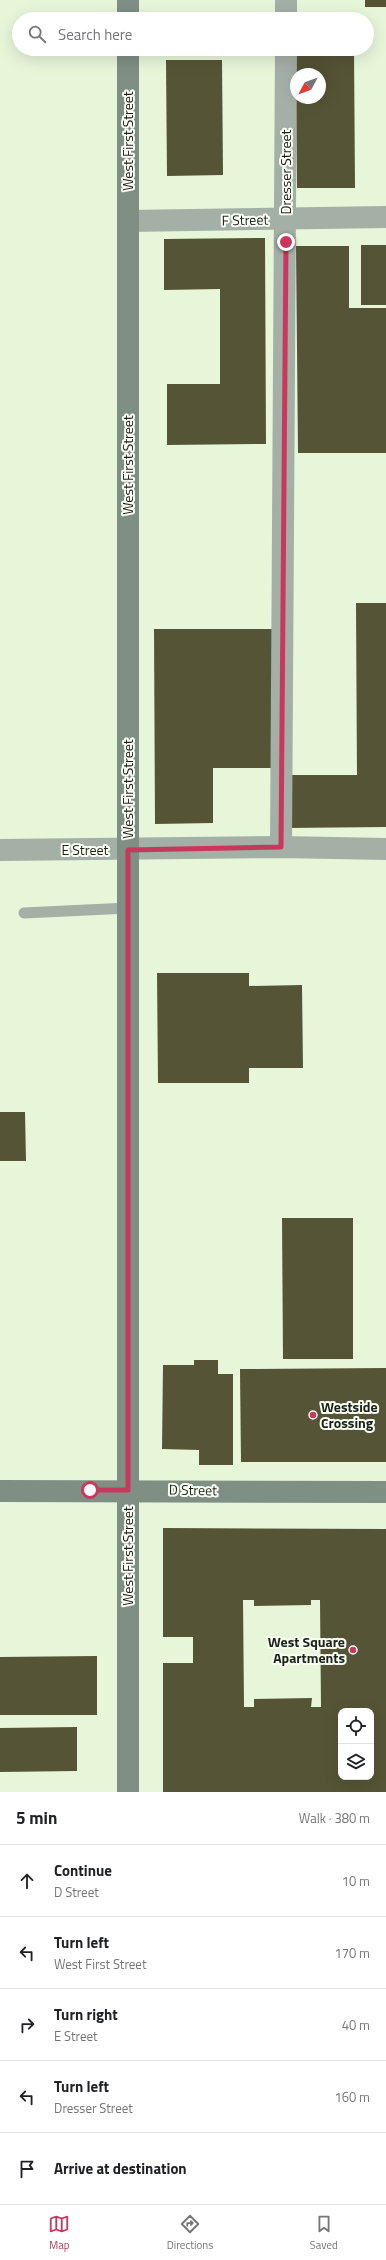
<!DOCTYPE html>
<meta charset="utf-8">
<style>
:root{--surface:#fff;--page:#f6f6f6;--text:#202124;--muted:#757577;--line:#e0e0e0;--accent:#c8385e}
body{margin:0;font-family:"Titillium Web",sans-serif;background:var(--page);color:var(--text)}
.controls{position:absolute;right:12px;bottom:12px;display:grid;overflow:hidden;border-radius:8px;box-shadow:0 4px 16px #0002}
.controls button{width:36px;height:36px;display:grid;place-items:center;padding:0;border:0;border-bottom:1px solid var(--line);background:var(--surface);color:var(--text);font:20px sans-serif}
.compass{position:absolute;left:290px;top:68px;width:36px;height:36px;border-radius:50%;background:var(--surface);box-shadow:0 4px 16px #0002;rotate:229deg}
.stop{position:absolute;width:12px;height:12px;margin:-9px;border:3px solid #c8385e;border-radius:50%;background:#fff}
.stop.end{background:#c8385e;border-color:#fff;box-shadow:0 1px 4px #0008}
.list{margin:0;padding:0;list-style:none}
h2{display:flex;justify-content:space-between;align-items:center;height:52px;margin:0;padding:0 16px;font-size:17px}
h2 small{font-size:13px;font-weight:400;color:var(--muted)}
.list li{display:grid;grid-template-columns:26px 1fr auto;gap:12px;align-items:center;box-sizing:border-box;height:72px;padding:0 16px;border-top:1px solid var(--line)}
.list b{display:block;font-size:15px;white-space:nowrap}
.list p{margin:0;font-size:13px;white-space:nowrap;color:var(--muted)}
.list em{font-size:13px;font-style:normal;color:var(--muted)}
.icon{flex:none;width:22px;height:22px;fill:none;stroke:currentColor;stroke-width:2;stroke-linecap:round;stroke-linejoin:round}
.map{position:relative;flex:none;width:386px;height:1792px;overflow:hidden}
.search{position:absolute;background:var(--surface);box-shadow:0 4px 16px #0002;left:12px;right:12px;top:12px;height:44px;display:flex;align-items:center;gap:10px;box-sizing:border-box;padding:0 14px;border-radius:22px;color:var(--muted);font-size:15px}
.sheet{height:412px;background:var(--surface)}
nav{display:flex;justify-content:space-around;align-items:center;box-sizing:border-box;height:56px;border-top:1px solid var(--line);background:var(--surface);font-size:11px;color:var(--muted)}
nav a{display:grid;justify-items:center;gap:2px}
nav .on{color:var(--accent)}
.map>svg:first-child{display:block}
</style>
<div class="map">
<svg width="386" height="1792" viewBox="0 0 386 1792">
<rect width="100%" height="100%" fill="#e7f5d9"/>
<g fill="#555436" fill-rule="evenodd">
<rect x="365" y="0" width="21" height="7"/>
<path d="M354 16V19H296V17Z"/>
<path d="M296 49H354L355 188H297L296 98H320V74H296Z"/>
<path d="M166 60H222L223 175 167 176Z"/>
<path d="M265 238 266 444 167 445V384H220V289L164 290V239Z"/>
<rect x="361" y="245" width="25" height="60"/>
<path d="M296 246H349V308H386V453H298Z"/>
<path d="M356 603H386V827L286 828 285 775H357Z"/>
<path d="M154 629H273L274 768H213V823L155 824Z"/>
<path d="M157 973H249V986L302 985 303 1068H249V1083H158Z"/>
<path d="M0 1112H25L26 1161H0Z"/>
<path d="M282 1218H353V1359H283Z"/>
<path d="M194 1360H218V1374H233V1465H199V1450L162 1449 163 1365H194Z"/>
<path d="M386 1368V1462H241L240 1369Z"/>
<path d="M163 1528 386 1529V1792H163V1663H193V1637H163ZM243 1600H254V1606L311 1605V1600H320L321 1707H311L312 1698 254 1699V1707H244ZM341 1711H371V1777H341Z"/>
<path d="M97 1656V1715H0V1657Z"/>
<path d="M77 1727V1771L0 1772V1728Z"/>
</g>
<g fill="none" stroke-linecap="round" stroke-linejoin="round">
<path stroke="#a4afa6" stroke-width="11" d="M24 913 128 908"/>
<g stroke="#a4afa6" stroke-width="22">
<path d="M286 0V19"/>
<path d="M128 221 386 217"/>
<path d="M281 847 286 49"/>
</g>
<path stroke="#a4afa6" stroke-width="22" d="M0 850 281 847 386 849"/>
<g stroke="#7f8f83" stroke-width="22">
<path d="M128 0V19"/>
<path d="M128 49V1792"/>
<path d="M0 1491 386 1492"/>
</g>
</g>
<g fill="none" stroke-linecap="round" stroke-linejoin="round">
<path stroke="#c8385e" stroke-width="5" d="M90 1490H128V850L281 847 286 242"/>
</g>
<g fill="#c8385e" stroke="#f9fff4" stroke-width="1.5">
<circle cx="313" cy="1415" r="4"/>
<circle cx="353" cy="1650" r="4"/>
</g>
<g text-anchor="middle" stroke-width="4" stroke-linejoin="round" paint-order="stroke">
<g font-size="14" fill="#1d2118" stroke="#f9fff4">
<text transform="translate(128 141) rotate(-90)" y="5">West First Street</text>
<text transform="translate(286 172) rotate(-90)" y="5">Dresser Street</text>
<text transform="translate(245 220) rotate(-1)" y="5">F Street</text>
<text transform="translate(128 465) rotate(-90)" y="5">West First Street</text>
<text transform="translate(128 789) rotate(-90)" y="5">West First Street</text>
<text x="85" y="855">E Street</text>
<text transform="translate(193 1490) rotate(1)" y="5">D Street</text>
<text transform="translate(128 1556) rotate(-90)" y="5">West First Street</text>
</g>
<g font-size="14" font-weight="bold" fill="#1d2118" stroke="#f9fff4" text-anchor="start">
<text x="321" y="1412">Westside<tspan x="321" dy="16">Crossing</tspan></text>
<text x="345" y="1647" text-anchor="end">West Square<tspan x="345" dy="16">Apartments</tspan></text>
</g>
</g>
</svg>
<div class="controls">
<button><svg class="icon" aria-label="locate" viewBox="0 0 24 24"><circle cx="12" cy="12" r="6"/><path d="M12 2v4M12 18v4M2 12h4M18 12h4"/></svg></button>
<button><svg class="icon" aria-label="layers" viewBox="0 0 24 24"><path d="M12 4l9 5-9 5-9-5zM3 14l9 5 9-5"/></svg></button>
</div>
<svg class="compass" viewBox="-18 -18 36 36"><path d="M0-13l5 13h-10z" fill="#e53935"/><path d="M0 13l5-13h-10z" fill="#757577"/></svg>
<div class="stop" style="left:90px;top:1490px"></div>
<div class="stop end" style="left:286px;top:242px"></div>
<div class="search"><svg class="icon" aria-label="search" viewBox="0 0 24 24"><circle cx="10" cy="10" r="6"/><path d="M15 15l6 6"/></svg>Search here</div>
</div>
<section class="sheet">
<h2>5 min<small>Walk · 380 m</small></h2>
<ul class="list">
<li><svg class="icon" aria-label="ahead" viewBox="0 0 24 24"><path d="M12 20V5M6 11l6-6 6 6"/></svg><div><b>Continue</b><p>D Street</p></div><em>10 m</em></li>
<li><svg class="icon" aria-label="left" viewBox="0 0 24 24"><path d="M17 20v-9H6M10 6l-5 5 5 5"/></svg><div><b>Turn left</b><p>West First Street</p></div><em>170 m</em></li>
<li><svg class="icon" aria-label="right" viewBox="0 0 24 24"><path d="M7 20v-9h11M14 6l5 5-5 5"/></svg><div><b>Turn right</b><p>E Street</p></div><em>40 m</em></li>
<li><svg class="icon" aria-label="left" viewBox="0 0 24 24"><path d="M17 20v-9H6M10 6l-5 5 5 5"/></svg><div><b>Turn left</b><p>Dresser Street</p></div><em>160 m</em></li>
<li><svg class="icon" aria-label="arrive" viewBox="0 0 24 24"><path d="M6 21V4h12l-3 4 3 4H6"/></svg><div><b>Arrive at destination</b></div></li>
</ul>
</section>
<nav>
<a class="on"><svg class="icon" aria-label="map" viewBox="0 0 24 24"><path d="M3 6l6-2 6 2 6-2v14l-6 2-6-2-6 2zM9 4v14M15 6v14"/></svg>Map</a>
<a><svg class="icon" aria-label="directions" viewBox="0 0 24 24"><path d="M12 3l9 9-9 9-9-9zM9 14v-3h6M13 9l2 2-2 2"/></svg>Directions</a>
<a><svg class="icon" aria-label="saved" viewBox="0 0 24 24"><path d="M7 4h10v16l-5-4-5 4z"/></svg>Saved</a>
</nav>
